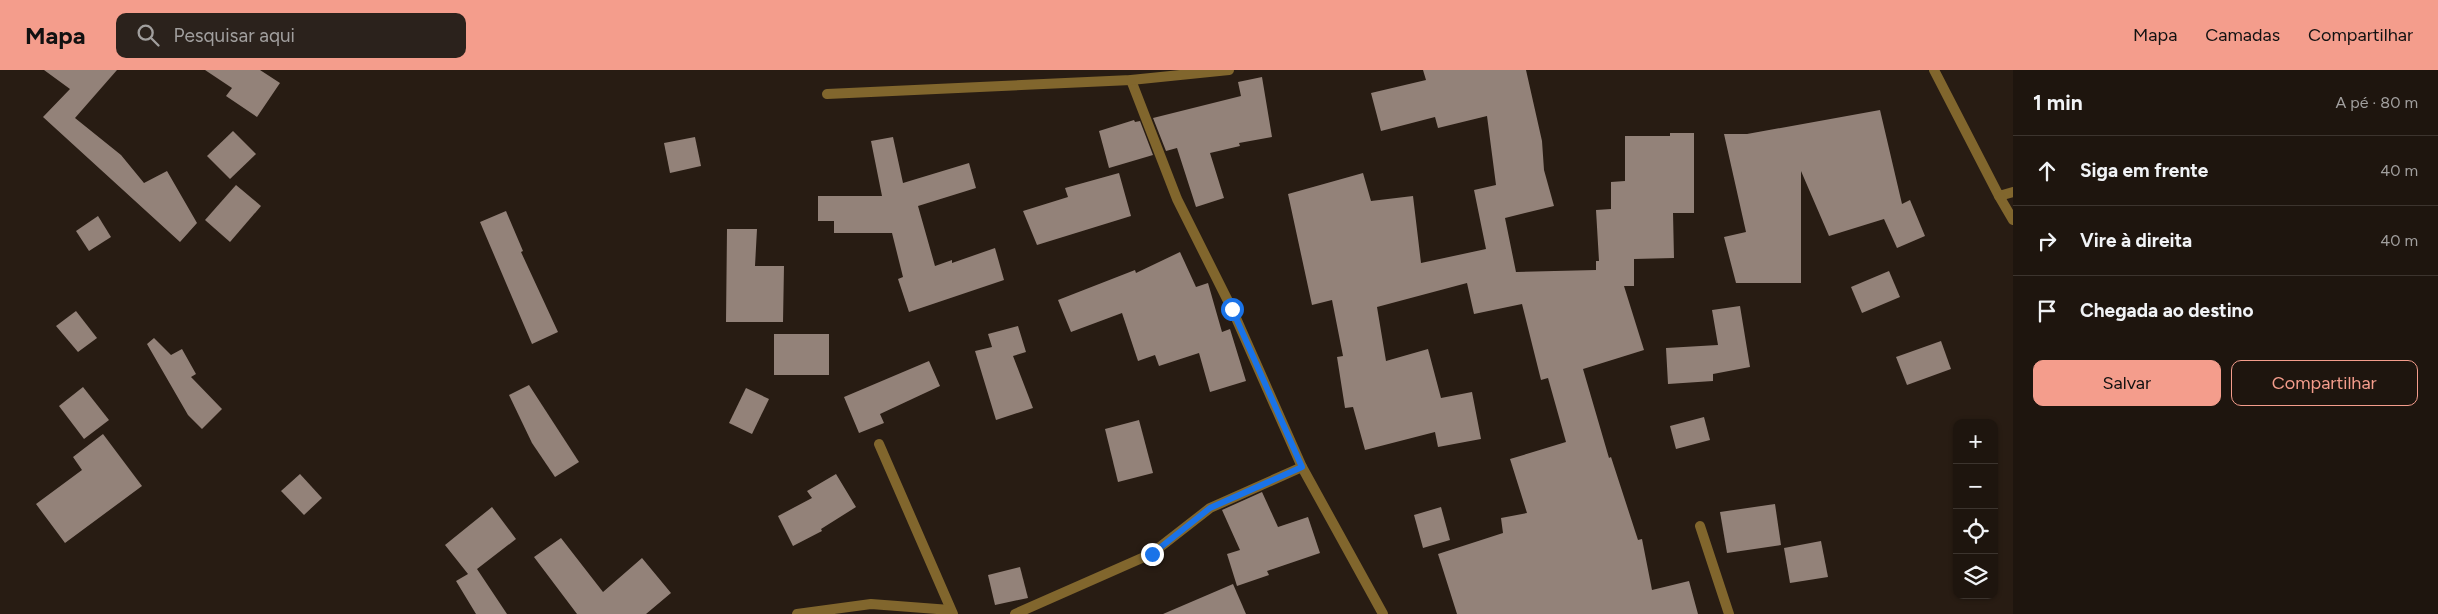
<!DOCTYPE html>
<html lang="pt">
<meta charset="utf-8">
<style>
:root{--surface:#1e150e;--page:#2b221c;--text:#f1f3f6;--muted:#a19f9e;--line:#3c342e;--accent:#f49d8c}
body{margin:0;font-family:Figtree,sans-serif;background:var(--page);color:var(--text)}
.controls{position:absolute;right:15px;bottom:15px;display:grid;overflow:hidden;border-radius:10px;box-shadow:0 1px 4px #0004}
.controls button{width:45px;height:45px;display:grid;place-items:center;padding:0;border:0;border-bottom:1px solid var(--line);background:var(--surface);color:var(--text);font:25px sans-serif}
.stop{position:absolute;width:15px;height:15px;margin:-11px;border:4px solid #1a73e8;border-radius:50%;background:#fff}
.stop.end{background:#1a73e8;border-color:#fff;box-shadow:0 1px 5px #0008}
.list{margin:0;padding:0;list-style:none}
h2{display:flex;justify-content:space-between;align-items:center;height:65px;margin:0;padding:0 20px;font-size:21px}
h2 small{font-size:16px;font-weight:400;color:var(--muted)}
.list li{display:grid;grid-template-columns:32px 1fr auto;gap:15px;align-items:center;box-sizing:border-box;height:70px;padding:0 20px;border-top:1px solid var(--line)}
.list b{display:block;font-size:19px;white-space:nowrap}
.list em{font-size:16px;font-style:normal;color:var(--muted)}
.actions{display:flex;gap:10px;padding:15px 20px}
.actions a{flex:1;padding:11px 0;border:1px solid var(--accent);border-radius:10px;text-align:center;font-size:18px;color:var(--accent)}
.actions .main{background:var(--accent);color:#111}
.icon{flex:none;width:28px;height:28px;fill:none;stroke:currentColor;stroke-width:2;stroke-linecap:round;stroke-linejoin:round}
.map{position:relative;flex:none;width:2013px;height:544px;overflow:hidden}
header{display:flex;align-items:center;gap:30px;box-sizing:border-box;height:70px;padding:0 25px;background:var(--accent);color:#111}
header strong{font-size:24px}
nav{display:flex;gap:28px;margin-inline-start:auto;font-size:18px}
.search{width:350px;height:45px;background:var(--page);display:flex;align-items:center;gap:12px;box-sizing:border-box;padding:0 18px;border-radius:10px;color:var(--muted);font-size:19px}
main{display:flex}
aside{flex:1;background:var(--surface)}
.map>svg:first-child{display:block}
</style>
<header>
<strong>Mapa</strong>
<div class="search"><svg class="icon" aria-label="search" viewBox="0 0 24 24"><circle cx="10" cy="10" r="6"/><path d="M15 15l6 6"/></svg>Pesquisar aqui</div>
<nav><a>Mapa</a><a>Camadas</a><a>Compartilhar</a></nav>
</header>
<main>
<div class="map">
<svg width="2013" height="544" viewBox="0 0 2013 544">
<rect width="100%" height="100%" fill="#281c13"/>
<g fill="#938279">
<path d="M44 0H117L75 48 121 85 144 113 167 101 197 153 180 172 43 47 70 19Z"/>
<path d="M205 0H260L280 13 257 47 226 26 232 18Z"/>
<path d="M1423 0H1526L1542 71 1544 100 1554 136 1505 148 1516 202 1596 200V191H1599L1596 140 1611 139V112L1625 111V66H1670V63H1694V143H1673L1674 188 1634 189V216H1624L1644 280 1583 299 1609 388 1611 387 1638 470 1642 469 1652 520 1689 511 1698 544H1457L1438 484 1503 463 1501 448 1527 443 1510 389 1566 372 1548 308 1541 310 1522 234 1474 244 1467 213 1377 237 1386 291 1428 279 1441 328 1472 322 1481 369 1438 377 1435 362 1365 380 1353 337 1345 338 1337 287 1343 286 1332 230 1312 235 1288 124 1363 103 1371 131 1413 126 1421 193 1486 179 1474 120 1496 115 1487 46 1438 58 1435 47 1381 61 1371 23 1426 10Z"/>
<path d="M1262 7 1272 67 1239 73 1240 76 1210 83 1224 128 1196 137 1177 78 1166 81 1153 48 1241 26 1238 12Z"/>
<path d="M1880 40 1902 134 1910 130 1925 166 1897 178 1884 149 1829 166 1801 101V213H1736L1724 167 1746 162 1724 64H1747Z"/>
<path d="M1134 50 1135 52 1140 51 1153 85 1109 98 1099 61Z"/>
<path d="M233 61 256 84 230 109 207 86Z"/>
<path d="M695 67 701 96 670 103 664 73Z"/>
<path d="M893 67 903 113 969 93 976 118 918 136 935 196 952 190V193L995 178 1004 210 909 242 898 209 903 207 892 163H834V151H818V126H882L871 71Z"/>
<path d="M1119 103 1131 146 1037 175 1023 141 1068 127 1065 118Z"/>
<path d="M236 115 261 136 230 172 205 150Z"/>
<path d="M506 141 523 181 521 182 558 262 532 274 480 152Z"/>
<path d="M98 146 111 167 89 181 76 161Z"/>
<path d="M727 159H757L755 196H784L783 252H726Z"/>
<path d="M1180 182 1196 217 1208 213 1222 262 1230 259 1246 311 1210 322 1199 283 1159 296 1155 285 1138 291 1122 243 1071 262 1058 230 1135 200 1136 203Z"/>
<path d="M1889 201 1900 227 1862 243 1851 217Z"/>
<path d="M1740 236 1750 297 1713 304V311L1668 314 1666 278 1718 275 1712 240Z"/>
<path d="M76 241 97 268 78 282 56 256Z"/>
<path d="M1018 256 1026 282 1013 286 1033 338 996 350 975 281 992 277 988 264Z"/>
<rect x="774" y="264" width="55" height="41"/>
<path d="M154 268 171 285 182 279 196 304 191 307 222 339 202 359 188 345 147 274Z"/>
<path d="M1941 271 1951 299 1907 315 1896 287Z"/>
<path d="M929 291 940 316 880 344 884 353 859 363 844 327Z"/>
<path d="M529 315 579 392 555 407 532 373 509 325Z"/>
<path d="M83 317 109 350 84 369 59 336Z"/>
<path d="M746 318 769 329 752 364 729 353Z"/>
<path d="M1704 347 1710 370 1676 379 1670 356Z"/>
<path d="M1139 350 1153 403 1118 412 1105 359Z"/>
<path d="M103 364 142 416 65 473 36 434 82 400 73 387Z"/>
<path d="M300 404 322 428 304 445 281 421Z"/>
<path d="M836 404 856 437 821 459 822 461 793 476 778 446 812 428 807 421Z"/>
<path d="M1262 422 1278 457 1308 447 1320 483 1267 501 1269 505 1237 516 1227 484 1240 480 1222 440Z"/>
<path d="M1775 434 1781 475 1727 483 1720 442Z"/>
<path d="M492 437 516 469 477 499 507 544H476L456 511 468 504 445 475Z"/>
<path d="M1441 437 1450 470 1423 478 1414 445Z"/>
<path d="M561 468 603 522 642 488 671 523 646 544H577L534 487Z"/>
<path d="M1821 471 1828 507 1790 513 1784 478Z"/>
<path d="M1020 497 1028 528 995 535 988 505Z"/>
<path d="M1233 514 1246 544H1163Z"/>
</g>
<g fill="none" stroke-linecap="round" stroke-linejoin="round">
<g stroke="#81662d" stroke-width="10">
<path d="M1934 0 1999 126 2013 122"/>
<path d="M1131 10 1177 129 1232 239 1302 397 1383 544"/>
<path d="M827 24 1131 10 1229 0"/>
<path d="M1999 126 2013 150"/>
<path d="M879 374 953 544"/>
<path d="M1700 456 1729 544"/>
<path d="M797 544 871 534 950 540"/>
<path d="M1015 544 1151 484 1210 438 1302 397"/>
</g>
</g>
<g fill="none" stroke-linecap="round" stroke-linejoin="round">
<path stroke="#1a73e8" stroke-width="6" d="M1152 484 1210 438 1302 397 1232 239"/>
</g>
</svg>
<div class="controls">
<button>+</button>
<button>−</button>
<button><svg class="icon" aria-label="locate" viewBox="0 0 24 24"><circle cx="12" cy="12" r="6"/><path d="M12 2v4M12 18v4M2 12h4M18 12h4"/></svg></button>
<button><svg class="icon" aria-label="layers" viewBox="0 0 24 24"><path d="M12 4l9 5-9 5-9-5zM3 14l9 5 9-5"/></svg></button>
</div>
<div class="stop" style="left:1232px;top:239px"></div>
<div class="stop end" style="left:1152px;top:484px"></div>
</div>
<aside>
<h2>1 min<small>A pé · 80 m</small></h2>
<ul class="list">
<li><svg class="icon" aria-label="ahead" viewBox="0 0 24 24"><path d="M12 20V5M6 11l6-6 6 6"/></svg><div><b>Siga em frente</b></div><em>40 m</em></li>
<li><svg class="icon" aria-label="right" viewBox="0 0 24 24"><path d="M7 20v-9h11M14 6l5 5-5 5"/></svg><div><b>Vire à direita</b></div><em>40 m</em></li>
<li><svg class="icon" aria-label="arrive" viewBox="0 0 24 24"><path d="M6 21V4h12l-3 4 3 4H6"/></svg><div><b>Chegada ao destino</b></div></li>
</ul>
<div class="actions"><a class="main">Salvar</a><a>Compartilhar</a></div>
</aside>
</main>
